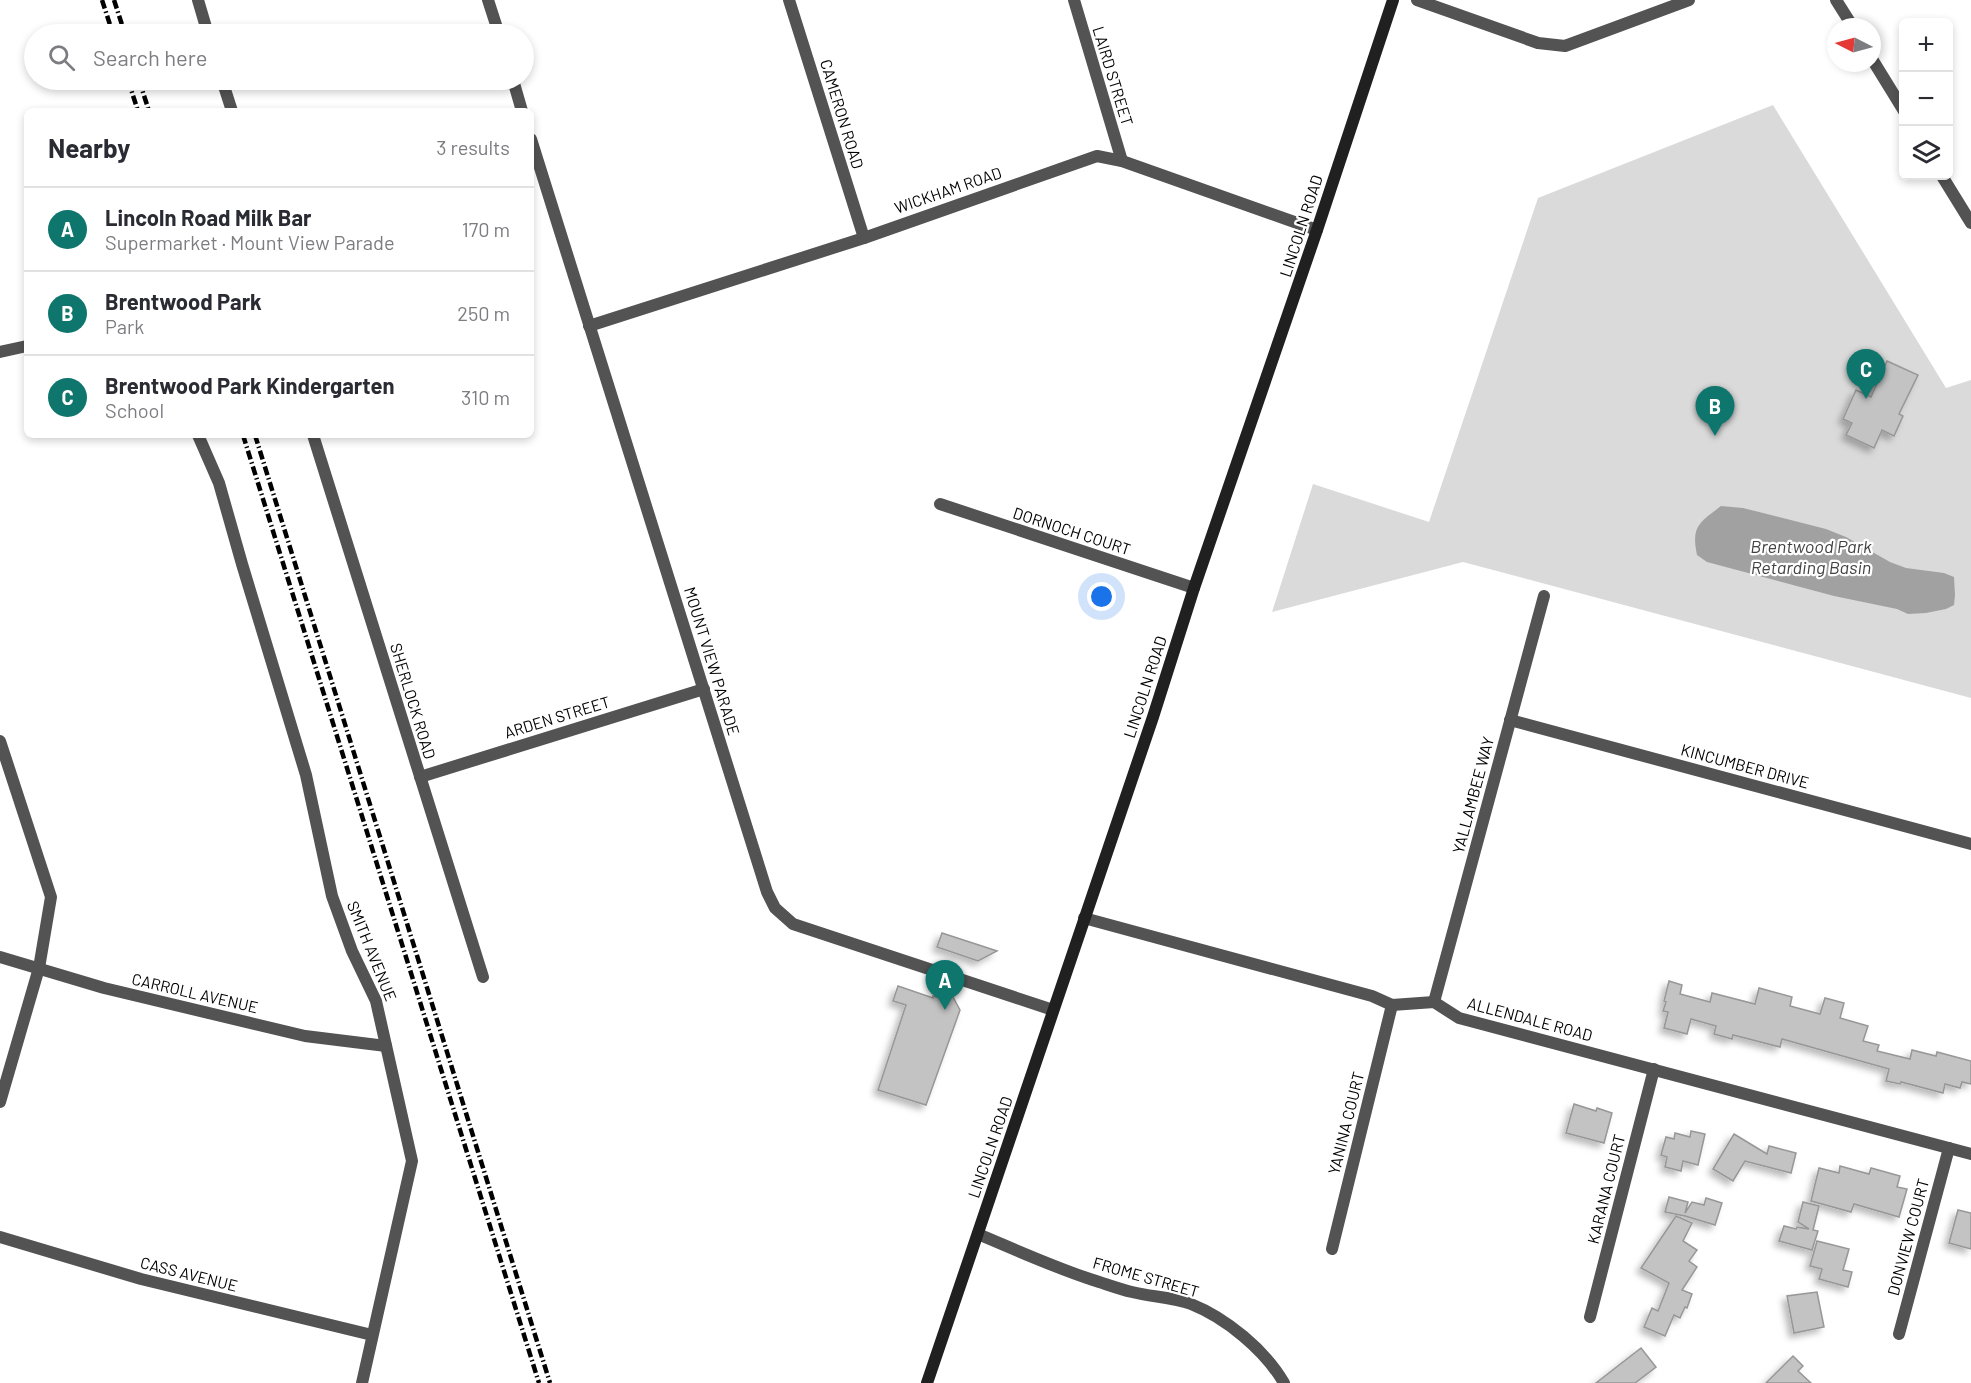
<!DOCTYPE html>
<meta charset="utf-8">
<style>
:root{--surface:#fff;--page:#f7f7f7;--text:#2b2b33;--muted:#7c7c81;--line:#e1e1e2;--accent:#0f766e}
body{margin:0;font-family:Barlow,sans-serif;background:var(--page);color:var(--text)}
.controls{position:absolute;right:18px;top:18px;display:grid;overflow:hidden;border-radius:9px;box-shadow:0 3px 9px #0003}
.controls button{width:54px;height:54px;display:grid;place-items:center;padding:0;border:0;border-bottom:2px solid var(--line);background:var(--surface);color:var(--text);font:30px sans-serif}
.compass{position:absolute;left:1827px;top:18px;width:54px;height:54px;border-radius:50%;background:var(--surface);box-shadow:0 3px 9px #0003;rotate:276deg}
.you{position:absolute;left:1102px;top:597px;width:21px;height:21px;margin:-15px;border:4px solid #fff;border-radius:50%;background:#1a73e8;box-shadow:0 0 0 9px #1a73e833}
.badge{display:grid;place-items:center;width:39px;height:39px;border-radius:50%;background:var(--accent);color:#fff;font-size:20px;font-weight:700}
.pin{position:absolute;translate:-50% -50px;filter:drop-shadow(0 2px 3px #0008)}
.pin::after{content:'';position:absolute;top:32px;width:21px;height:18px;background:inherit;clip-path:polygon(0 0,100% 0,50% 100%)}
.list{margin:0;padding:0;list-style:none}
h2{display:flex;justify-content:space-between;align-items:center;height:78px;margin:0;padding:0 24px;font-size:26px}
h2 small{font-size:20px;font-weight:400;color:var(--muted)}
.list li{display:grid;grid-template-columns:39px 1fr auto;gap:18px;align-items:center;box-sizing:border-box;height:84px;padding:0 24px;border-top:2px solid var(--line)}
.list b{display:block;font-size:22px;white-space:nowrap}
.list p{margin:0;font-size:20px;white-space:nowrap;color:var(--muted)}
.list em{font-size:20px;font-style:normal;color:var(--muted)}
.icon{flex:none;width:33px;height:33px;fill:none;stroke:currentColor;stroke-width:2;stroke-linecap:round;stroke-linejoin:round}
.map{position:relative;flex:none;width:1971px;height:1383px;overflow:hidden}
.search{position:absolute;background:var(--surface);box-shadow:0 3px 9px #0003;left:24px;top:24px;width:510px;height:66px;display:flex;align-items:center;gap:15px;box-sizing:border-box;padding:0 21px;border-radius:33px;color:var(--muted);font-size:22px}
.panel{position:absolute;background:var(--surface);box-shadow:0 3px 9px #0003;left:24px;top:108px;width:510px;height:330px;border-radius:9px}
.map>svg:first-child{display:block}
</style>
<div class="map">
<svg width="1971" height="1383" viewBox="0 0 1971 1383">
<defs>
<filter id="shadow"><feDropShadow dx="-4.5" dy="4.5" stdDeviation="3" flood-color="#0004"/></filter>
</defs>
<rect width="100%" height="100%" fill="#fff"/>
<path fill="#dadada" d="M1773 105 1946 388 1971 380V698L1463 562 1272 612 1313 484 1429 522 1538 198Z"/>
<path fill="#a1a1a1" d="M1721 506 1743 508 1826 529 1846 537 1890 562 1906 568 1944 573 1954 577 1955 595 1954 605 1946 609 1926 613 1908 614 1897 609 1834 596 1707 562 1697 555C1691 526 1699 523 1721 506Z"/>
<g fill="#c3c3c3" stroke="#979797" stroke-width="1.5" filter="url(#shadow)">
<path d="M1887 361 1918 375 1899 414 1903 416 1894 436 1882 430 1874 448 1846 435 1852 423 1843 419 1856 390 1871 397Z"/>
<path d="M942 933 997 951 978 961 937 947Z"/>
<path d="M1669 981 1682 985 1680 994 1710 1002 1712 993 1755 1004 1759 988 1792 997 1790 1006 1820 1014 1825 998 1844 1003 1840 1018 1868 1026 1863 1041 1879 1045 1877 1051 1910 1059 1912 1050 1936 1056 1937 1052 1971 1061V1084L1962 1082 1960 1088 1945 1084 1943 1093 1901 1082 1900 1084 1886 1081 1889 1069 1782 1039 1780 1047 1733 1035 1732 1039 1714 1034 1716 1026 1691 1019 1687 1034 1664 1028 1668 1012 1663 1011 1666 1002 1664 1001Z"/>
<path d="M898 986 933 998V996L940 998 942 993 953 997 960 1010 926 1105 878 1090 906 1005 893 1001Z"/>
<path d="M1574 1104 1596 1111 1597 1108 1612 1113 1604 1143 1566 1133Z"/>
<path d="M1691 1131 1705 1134 1698 1165 1683 1161 1681 1171 1665 1167 1667 1157 1661 1155 1666 1137 1674 1139 1675 1133 1690 1137Z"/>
<path d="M1734 1134 1767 1154 1769 1146 1796 1153 1791 1173 1745 1161 1733 1181 1713 1169Z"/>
<path d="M1840 1166 1869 1174 1871 1168 1900 1176 1897 1187 1907 1189 1899 1217 1854 1204 1851 1212 1811 1201 1819 1168 1839 1173Z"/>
<path d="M1669 1197 1688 1202 1685 1213 1692 1202 1704 1205 1706 1198 1722 1203 1715 1225 1685 1216 1665 1212Z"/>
<path d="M1803 1202 1819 1206 1813 1230 1818 1231 1812 1250 1779 1241 1784 1226 1796 1229 1797 1227 1809 1229 1798 1222Z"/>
<path d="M1958 1210 1971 1213V1249L1949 1243Z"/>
<path d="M1676 1216 1692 1223 1683 1241 1697 1250 1689 1261 1697 1267 1682 1290 1692 1294 1687 1308 1685 1307 1680 1318 1674 1315 1665 1336 1644 1327 1652 1308 1658 1311 1669 1283 1641 1268Z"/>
<path d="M1817 1241 1849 1249 1843 1270 1852 1272 1848 1287 1819 1279 1822 1269 1810 1266Z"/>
<path d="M1817 1292 1824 1327 1794 1333 1787 1296Z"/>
<path d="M1641 1348 1656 1367 1635 1383H1596Z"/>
<path d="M1793 1356 1803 1366 1798 1371 1811 1383H1766Z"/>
</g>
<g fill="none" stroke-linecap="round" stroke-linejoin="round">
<g stroke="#535353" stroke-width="12">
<path d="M198 0 208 34"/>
<path d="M488 0 499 34"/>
<path d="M789 0 864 238"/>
<path d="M1074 0 1122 161"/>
<path d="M1417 0 1538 43 1565 46 1689 0"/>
<path d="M1836 0 1853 27"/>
<path d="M1872 59 1904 111"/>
<path d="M222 80 232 111"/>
<path d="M513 80 522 111"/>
<path d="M531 139 767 892 775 908 793 924 1053 1010"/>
<path d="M1942 176 1971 223"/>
<path d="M589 326 864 238 1097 156 1122 161 1317 230"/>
<path d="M0 352 27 346"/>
<path d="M198 435 219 483 242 564 306 775 332 896 352 951 376 1001 412 1161 362 1383"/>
<path d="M313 435 483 977"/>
<path d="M940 504 1194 588"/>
<path d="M1510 720 1971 844"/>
<path d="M0 741 51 897 39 968 0 1102"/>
<path d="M420 777 704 689"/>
<path d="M1084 918 1372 996 1392 1005 1434 1002 1459 1018 1971 1154"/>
<path d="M0 957 104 988 305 1036 386 1046"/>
<path d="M1434 1002 1544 596"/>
<path d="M978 1234C1016 1250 1053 1267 1093 1280 1106 1284 1119 1289 1132 1292 1151 1297 1173 1297 1191 1304 1226 1318 1265 1350 1284 1383"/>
<path d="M0 1237 141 1279 372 1335"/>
<path d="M1332 1249 1392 1005"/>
<path d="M1590 1317 1654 1069"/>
<path d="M1899 1334 1949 1148"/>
</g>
<path stroke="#202020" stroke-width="12" d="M927 1383 1153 717 1194 588 1317 230 1393 0"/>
<g stroke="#000" stroke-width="4.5" stroke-dasharray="9 3 1.5 3" stroke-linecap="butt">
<path d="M102 0 113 34"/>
<path d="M114 0 125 34"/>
<path d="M128 80 138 111"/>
<path d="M139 80 149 111"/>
<path d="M243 435 539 1383"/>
<path d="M255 435 550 1383"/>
</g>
</g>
<g text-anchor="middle" stroke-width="4.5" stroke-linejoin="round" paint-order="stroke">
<g font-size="16" fill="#000" stroke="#fff">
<text transform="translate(1113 76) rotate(73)" y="6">LAIRD STREET</text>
<text transform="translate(842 114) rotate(73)" y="6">CAMERON ROAD</text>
<text transform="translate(948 190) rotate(-19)" y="6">WICKHAM ROAD</text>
<text transform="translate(1301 226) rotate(-72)" y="6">LINCOLN ROAD</text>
<text transform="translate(1072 531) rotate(18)" y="6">DORNOCH COURT</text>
<text transform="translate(712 661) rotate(73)" y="6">MOUNT VIEW PARADE</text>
<text transform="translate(1145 687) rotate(-72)" y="6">LINCOLN ROAD</text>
<text transform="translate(413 701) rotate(73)" y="6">SHERLOCK ROAD</text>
<text transform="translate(557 717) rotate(-17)" y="6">ARDEN STREET</text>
<text transform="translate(1745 766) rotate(15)" y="6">KINCUMBER DRIVE</text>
<text transform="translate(1473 795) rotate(-75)" y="6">YALLAMBEE WAY</text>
<text transform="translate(372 951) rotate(68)" y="6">SMITH AVENUE</text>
<text transform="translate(195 993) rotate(13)" y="6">CARROLL AVENUE</text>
<text transform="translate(1530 1019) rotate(15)" y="6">ALLENDALE ROAD</text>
<text transform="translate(1346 1123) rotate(-76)" y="6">YANINA COURT</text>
<text transform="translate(990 1147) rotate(-71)" y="6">LINCOLN ROAD</text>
<text transform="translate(1606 1189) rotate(-76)" y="6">KARANA COURT</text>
<text transform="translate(1908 1237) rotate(-75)" y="6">DONVIEW COURT</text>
<text transform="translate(189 1274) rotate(14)" y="6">CASS AVENUE</text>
<text transform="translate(1146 1277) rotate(16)" y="6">FROME STREET</text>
</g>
<g font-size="18" font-style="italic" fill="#424242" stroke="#fff">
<text x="1811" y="553">Brentwood Park<tspan x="1811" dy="21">Retarding Basin</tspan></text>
</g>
</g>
</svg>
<div class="controls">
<button>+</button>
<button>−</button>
<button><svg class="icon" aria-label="layers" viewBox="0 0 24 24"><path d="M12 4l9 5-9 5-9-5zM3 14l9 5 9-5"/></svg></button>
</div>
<svg class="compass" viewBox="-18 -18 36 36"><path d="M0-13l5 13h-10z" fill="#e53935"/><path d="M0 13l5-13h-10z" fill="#7c7c81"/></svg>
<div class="you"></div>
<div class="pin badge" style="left:945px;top:1010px">A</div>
<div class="pin badge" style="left:1715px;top:436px">B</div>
<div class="pin badge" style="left:1866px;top:399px">C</div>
<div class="search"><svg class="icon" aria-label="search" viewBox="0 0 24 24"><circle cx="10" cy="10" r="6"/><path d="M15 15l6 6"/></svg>Search here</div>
<section class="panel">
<h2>Nearby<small>3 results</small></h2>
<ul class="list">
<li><span class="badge">A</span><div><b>Lincoln Road Milk Bar</b><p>Supermarket · Mount View Parade</p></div><em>170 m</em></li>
<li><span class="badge">B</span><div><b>Brentwood Park</b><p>Park</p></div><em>250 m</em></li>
<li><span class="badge">C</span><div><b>Brentwood Park Kindergarten</b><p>School</p></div><em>310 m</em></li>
</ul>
</section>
</div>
